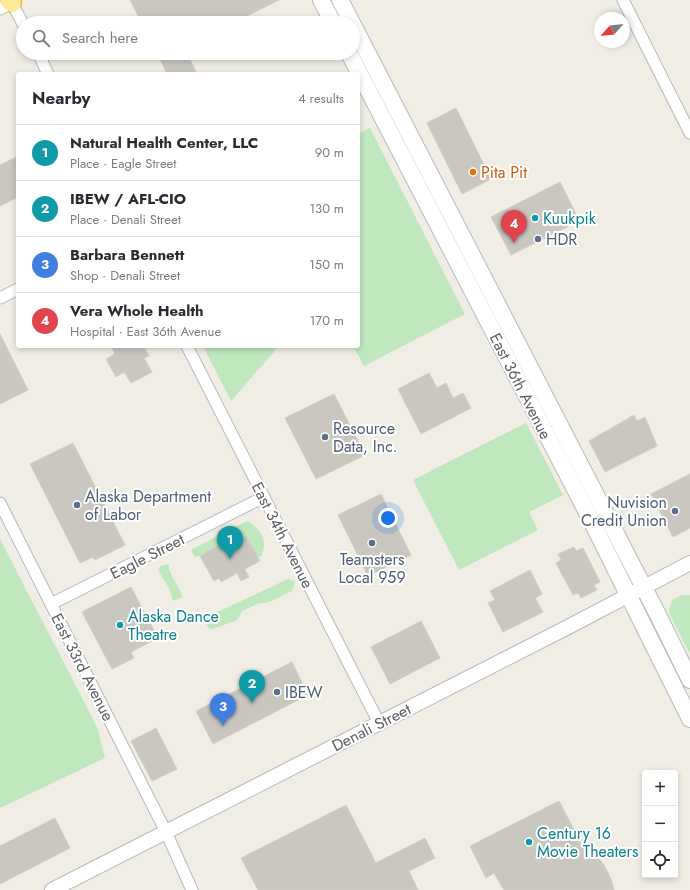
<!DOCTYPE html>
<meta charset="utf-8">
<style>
:root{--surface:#fff;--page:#f2f2f3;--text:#2b2b33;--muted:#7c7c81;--line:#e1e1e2;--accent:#2563eb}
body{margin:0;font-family:Jost,sans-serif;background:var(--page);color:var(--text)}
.controls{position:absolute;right:12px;bottom:12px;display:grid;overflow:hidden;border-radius:4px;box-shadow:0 2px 6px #0003}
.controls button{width:36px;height:36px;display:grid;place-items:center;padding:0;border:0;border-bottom:1px solid var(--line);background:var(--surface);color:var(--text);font:20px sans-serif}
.compass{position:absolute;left:594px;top:12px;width:36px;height:36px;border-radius:50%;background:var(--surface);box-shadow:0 2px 6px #0003;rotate:243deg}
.you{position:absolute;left:388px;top:518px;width:14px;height:14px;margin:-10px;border:3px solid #fff;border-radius:50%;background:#1a73e8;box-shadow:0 0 0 6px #1a73e833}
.badge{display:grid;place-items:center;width:26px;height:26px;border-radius:50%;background:var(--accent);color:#fff;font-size:13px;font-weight:700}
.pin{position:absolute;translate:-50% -33px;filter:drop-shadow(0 1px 2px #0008)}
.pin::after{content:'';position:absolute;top:21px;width:14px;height:12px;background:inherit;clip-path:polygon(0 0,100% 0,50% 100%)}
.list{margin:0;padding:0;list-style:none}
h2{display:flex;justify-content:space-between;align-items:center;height:52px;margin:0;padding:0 16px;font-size:17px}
h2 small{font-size:13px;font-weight:400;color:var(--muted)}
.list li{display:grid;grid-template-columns:26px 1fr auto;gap:12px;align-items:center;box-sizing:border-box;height:56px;padding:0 16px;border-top:1px solid var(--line)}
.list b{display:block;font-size:15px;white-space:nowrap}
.list p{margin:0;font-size:13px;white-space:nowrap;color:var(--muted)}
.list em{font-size:13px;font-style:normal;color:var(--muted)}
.icon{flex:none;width:22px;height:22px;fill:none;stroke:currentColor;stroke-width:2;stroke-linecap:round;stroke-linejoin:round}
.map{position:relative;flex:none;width:690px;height:890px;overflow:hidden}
.search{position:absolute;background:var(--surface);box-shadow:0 2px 6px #0003;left:16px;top:16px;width:344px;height:44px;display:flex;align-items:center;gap:10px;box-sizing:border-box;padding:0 14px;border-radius:22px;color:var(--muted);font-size:15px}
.panel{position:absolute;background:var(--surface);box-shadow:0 2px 6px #0003;left:16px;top:72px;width:344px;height:276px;border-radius:4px}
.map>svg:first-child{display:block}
</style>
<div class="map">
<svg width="690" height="890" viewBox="0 0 690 890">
<rect width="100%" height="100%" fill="#efede4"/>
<g fill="#bfe8bf">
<path d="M370 128 465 314 364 366 353 346H358V134Z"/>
<path d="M203 346H279L231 401Z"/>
<path d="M526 423 563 495 529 512 538 530 459 570 413 480Z"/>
<path d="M248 521C262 532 268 539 261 557L257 556 246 536 237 541 235 536 200 556 195 557 191 550 236 526Z"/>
<path d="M0 539 97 727 105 758 0 808Z"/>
<path d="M169 564V570L183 597 173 601 169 588 158 570 161 566Z"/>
<path d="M288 579 295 581 292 591 269 602 257 604 242 611 237 620 210 630 203 619Z"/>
<path d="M682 595H690V654L670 615 669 609 672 600Z"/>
</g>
<g fill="#cac7c1" stroke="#d4cec2">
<path d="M130 0H279L233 23H142Z"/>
<path d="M157 53H187L197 74H167Z"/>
<path d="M456 108 491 179 462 194 427 123Z"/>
<path d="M18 156V197L0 206V165Z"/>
<path d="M560 182 579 220 567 227 511 255 491 217Z"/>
<path d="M0 334 28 390 0 404Z"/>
<path d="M111 346H144L149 356 144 358 152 372 131 383 124 372 116 377 106 359 115 354Z"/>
<path d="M429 373 437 388 446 383 453 398 463 393 471 408 421 434 398 389Z"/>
<path d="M334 394 365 455 316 479 285 418Z"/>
<path d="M634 415 637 421 645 417 657 446 605 472 589 441Z"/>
<path d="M73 443 125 545 95 560 93 557 80 563 30 464Z"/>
<path d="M690 474V528L673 537 651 494Z"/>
<path d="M381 494 411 555 368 576 338 515Z"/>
<path d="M235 536 237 541 246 536 260 561 245 569 249 577 241 581 237 573 221 582 219 578 214 581 200 556Z"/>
<path d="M574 547 576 551 583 548 600 582 594 585 597 590 581 598 578 593 573 595 556 563 561 560 558 554Z"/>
<path d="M530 570 542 594 535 598 543 612 503 632 488 603 495 600 490 591Z"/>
<path d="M131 587 158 638 131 652 134 658 112 669 82 612Z"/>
<path d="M421 621 440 658 390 684 371 647Z"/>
<path d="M292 662 308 695 213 744 196 711Z"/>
<path d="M156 728 177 769 152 781 131 741Z"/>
<path d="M559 801 589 859 596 855 604 865 611 879 614 890H504L494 873 486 878 470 846Z"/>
<path d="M346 805 376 863 425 838 435 858 409 871 418 890H258L241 858Z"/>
<path d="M55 818 70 848 0 884V846Z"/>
</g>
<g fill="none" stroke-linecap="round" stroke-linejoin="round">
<g stroke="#b6babe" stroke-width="13">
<g id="minor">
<path d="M623 0 690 133"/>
<path d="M0 9 12 3 23 24"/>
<path d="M38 53 48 74"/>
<path d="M0 298 18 289"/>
<path d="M187 346 379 723"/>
<path d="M0 503 166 832 192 890"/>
<path d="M51 604 264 497"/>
</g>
</g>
<g stroke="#b6babe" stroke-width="16">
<path id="tertiary" d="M52 890 568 627 690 563"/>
</g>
<g stroke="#b7bbc1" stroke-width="18">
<g id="secondary">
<path d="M321 0 333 23"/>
<path d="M340 0 352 23"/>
<path d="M353 25 657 613 690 680"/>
<path d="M349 53 592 522 690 719"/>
</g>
</g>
<g stroke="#f3a600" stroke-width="20">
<path id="trunk" d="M9 0 12 3"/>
</g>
<use href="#minor" stroke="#fff" stroke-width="11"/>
<use href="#tertiary" stroke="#fff" stroke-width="14"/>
<use href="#secondary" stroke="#fff" stroke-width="16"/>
<use href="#trunk" stroke="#ffe99a" stroke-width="18"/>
</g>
<circle fill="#e8710a" stroke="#fff" stroke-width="1.5" cx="473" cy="172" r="4"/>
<g fill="#0f9aa8" stroke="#fff" stroke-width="1.5">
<circle cx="535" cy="218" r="4"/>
<circle cx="120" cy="625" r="4"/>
<circle cx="529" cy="842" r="4"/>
</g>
<g fill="#5c6f8a" stroke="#fff" stroke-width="1.5">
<circle cx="538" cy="239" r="4"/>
<circle cx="325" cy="437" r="4"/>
<circle cx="77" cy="505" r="4"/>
<circle cx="675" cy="511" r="4"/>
<circle cx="372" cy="543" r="4"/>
<circle cx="277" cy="692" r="4"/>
</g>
<g text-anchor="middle" stroke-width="4" stroke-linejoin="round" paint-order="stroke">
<g font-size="16" fill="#c56008" stroke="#fff" text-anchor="start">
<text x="481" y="178">Pita Pit</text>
</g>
<g font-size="16" fill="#0d838f" stroke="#fff" text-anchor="start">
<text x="543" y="224">Kuukpik</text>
<text x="128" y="622">Alaska Dance<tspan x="128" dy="18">Theatre</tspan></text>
<text x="537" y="839">Century 16<tspan x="537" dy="18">Movie Theaters</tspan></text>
</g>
<g font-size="16" fill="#4e5e75" stroke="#fff" text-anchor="start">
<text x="546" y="245">HDR</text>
<text x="333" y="434">Resource<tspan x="333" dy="18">Data, Inc.</tspan></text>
<text x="85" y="502">Alaska Department<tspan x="85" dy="18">of Labor</tspan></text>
<text x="667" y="508" text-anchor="end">Nuvision<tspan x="667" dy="18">Credit Union</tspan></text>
<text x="372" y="565" text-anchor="middle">Teamsters<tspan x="372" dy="18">Local 959</tspan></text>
<text x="285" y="698">IBEW</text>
</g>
<g font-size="16" fill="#5c6065" stroke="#fff">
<text transform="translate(521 386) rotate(63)" y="6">East 36th Avenue</text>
<text transform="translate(283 535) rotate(63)" y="6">East 34th Avenue</text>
<text transform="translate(147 556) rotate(-27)" y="6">Eagle Street</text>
<text transform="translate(83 667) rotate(63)" y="6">East 33rd Avenue</text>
<text transform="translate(371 727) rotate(-27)" y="6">Denali Street</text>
</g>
</g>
</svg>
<div class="controls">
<button>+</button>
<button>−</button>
<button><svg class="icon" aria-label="locate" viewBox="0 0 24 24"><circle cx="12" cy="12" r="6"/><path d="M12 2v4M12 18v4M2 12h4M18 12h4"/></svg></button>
</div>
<svg class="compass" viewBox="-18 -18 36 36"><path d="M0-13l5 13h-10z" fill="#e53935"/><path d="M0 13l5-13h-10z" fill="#7c7c81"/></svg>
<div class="you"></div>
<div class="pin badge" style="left:230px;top:559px;background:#0f9aa8">1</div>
<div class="pin badge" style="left:252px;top:703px;background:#0f9aa8">2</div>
<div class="pin badge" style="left:223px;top:726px;background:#3f7fe0">3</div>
<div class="pin badge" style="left:514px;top:243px;background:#e0444e">4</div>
<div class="search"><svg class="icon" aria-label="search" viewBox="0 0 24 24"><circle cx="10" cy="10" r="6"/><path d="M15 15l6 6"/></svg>Search here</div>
<section class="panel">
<h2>Nearby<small>4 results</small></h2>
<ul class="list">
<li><span class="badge" style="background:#0f9aa8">1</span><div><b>Natural Health Center, LLC</b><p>Place · Eagle Street</p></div><em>90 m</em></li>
<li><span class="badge" style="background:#0f9aa8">2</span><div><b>IBEW / AFL-CIO</b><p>Place · Denali Street</p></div><em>130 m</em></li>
<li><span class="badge" style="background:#3f7fe0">3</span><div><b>Barbara Bennett</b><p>Shop · Denali Street</p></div><em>150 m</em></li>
<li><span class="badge" style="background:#e0444e">4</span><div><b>Vera Whole Health</b><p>Hospital · East 36th Avenue</p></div><em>170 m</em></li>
</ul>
</section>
</div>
